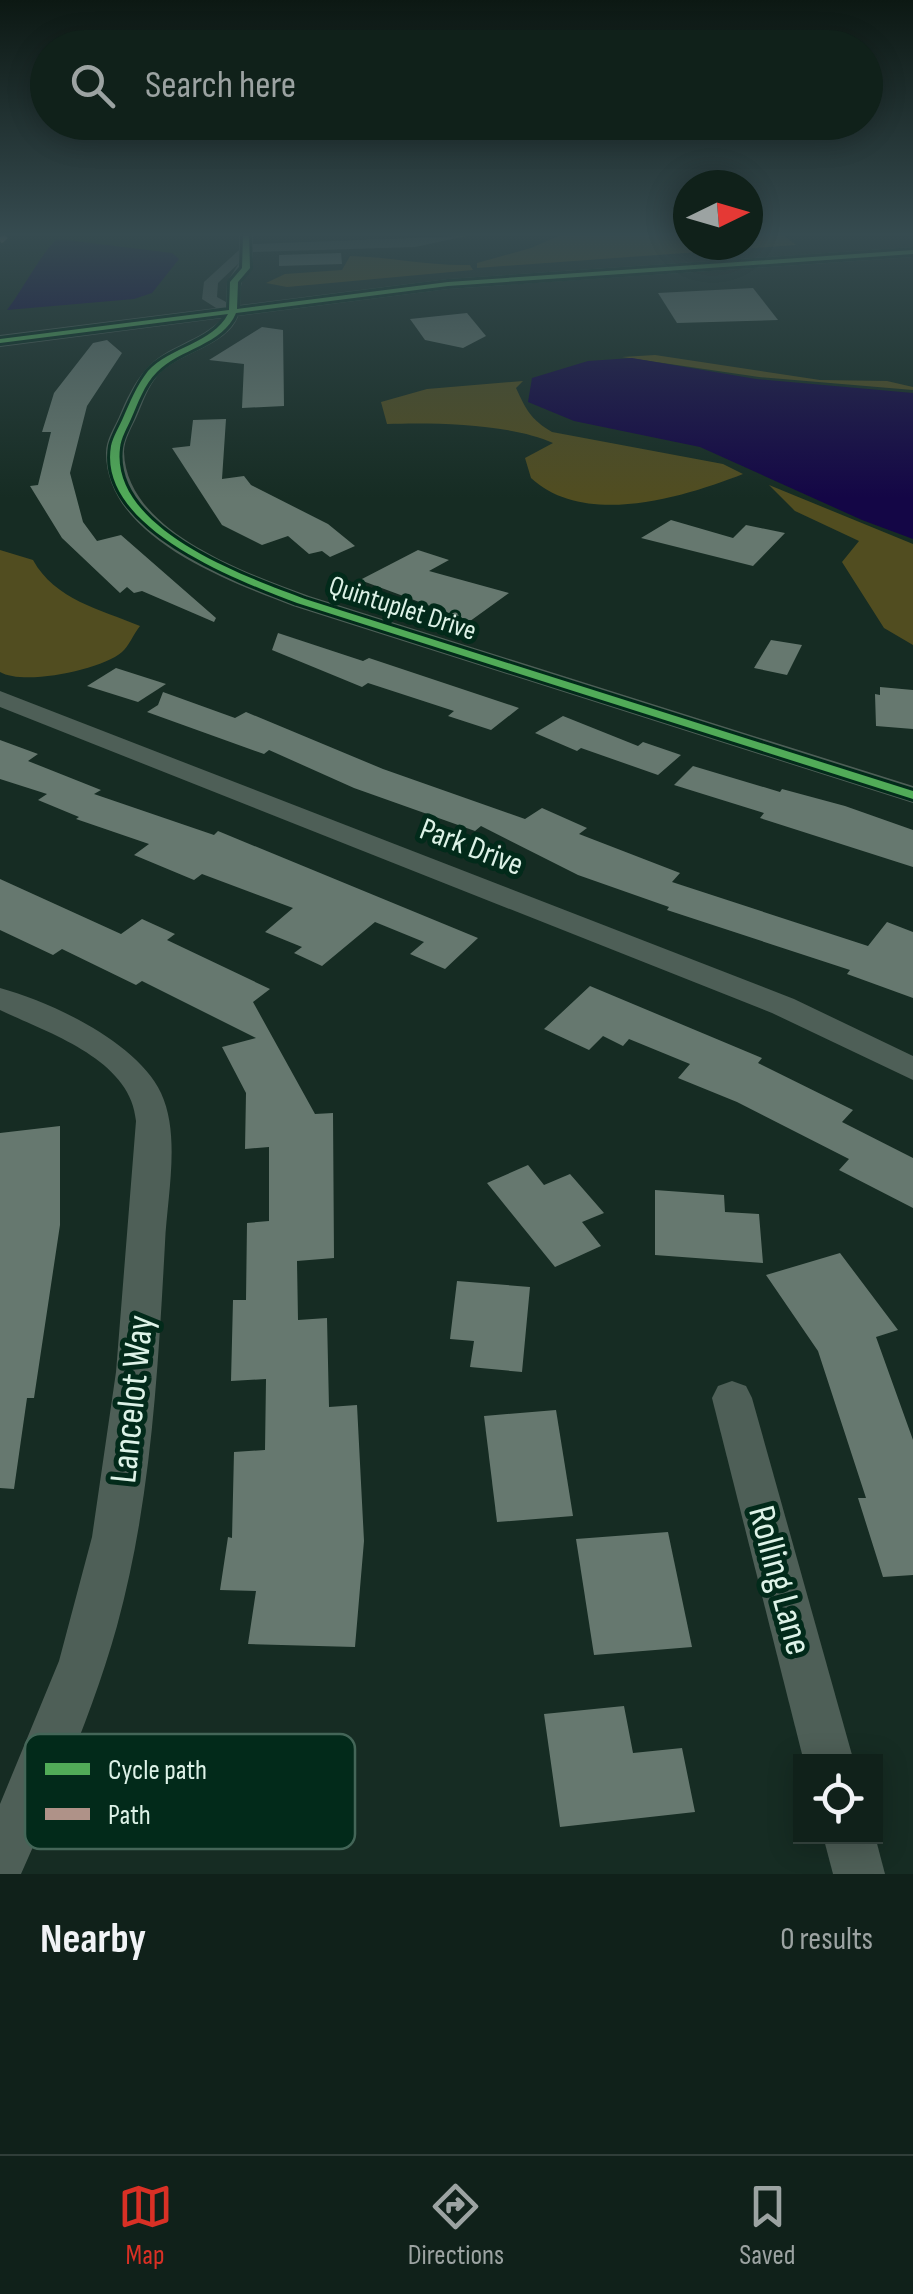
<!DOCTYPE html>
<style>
:root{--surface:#10211a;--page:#1e2e27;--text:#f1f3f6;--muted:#9ca3a2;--line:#303e39;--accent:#d93025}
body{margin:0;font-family:"Sofia Sans Condensed",sans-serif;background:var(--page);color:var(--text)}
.controls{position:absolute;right:30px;bottom:30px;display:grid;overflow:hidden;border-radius:0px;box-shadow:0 5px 25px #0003}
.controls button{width:90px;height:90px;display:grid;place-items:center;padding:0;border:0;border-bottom:2px solid var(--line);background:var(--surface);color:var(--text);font:50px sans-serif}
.compass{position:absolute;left:673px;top:170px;width:90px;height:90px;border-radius:50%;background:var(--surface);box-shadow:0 5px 25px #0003;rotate:85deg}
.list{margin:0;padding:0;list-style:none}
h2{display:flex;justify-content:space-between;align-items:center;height:130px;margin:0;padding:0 40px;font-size:42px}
h2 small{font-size:32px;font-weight:400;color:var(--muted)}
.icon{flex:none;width:55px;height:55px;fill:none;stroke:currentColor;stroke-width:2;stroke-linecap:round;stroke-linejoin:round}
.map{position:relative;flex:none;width:913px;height:1874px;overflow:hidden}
.search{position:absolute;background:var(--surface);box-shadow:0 5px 25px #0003;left:30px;right:30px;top:30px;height:110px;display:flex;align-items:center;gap:25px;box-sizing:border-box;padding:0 35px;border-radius:55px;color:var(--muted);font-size:38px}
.sheet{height:280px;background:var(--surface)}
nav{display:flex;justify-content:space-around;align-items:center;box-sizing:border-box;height:140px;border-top:2px solid var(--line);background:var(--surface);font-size:28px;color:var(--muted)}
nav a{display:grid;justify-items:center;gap:5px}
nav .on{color:var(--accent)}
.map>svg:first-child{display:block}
</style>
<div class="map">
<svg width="913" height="1874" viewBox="0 0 913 1874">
<rect width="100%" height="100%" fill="#162c23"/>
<g fill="#514d20">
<path d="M558 236H688V245H748V236H785L796 245 477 268V263L531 248Z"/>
<path d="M350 256C391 257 429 266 470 265L473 270 287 287 266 283 285 274 342 270Z"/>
<path d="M655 355 820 380 887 381 913 387V390L759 377 622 357Z"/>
<path d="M523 381 516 388C526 409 530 419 552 432L723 464 743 474C684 497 585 528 531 478L525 458 553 443C511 424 434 422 387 424L381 402 427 389Z"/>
<path d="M769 485 913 544V645L884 628 842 562 859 541 795 511Z"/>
<path d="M0 550 33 560C55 600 100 609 140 626 134 633 129 646 122 652 101 670 24 686 0 672Z"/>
</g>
<g fill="#140646">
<path d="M58 239 172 253 179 259 152 293 134 299 7 310C20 294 46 245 58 239Z"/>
<path d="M632 358 756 379 913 393V539L862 520 700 447 574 421 528 402 532 378 588 361Z"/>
</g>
<g fill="#66786f">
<path d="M341 253 342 264 279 266V255Z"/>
<path d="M753 288 778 320 677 323 658 293Z"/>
<path d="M467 313 486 336 463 348 425 340 410 319Z"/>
<path d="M262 327 283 330 284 406 242 408 244 364 209 360Z"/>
<path d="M107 340 122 353 87 406 70 473 83 522 97 541 121 535 216 618 214 622 142 591 134 593 127 587 120 593 62 538 30 486 38 485 51 432H42L54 393 93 343Z"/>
<path d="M226 419 222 479 244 476 251 485 328 524 355 546 330 557 322 551 309 554 288 536 262 545 222 525 172 448 190 446 193 420Z"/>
<path d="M671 520 733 538 746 525 785 533 753 566 641 538Z"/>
<path d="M418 550 449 560 429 571 509 593 466 624 435 615 441 610 360 580Z"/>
<path d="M278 633 363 661 369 658 519 708 491 730 448 716 454 711 368 683 362 687 272 650Z"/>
<path d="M771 640 802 645 787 675 754 668Z"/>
<path d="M116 668 166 684 138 702 87 686Z"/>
<path d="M880 687 913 690V729L876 726 875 694 880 695Z"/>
<path d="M163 692 235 718 246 712 383 769 525 819 542 808 587 828 579 834 680 873 672 882 868 946 887 922 913 932V998L847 974 850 970 667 910 669 907 578 875 481 826 475 831 354 788 269 750 264 754 147 712 158 705Z"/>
<path d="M563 716 638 746 643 742 681 755 658 775 581 748 577 751 535 733Z"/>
<path d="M0 740 38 754 28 761 101 790 94 794 214 835 218 831 478 938 445 969 410 954 424 942 375 922 322 966 294 953 302 947 265 932 293 908 202 874 194 880 134 855 149 844 76 819 79 817 38 800 47 794 0 779Z"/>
<path d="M693 766 780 792 782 789 845 806 913 830V867L760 818 764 813 674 785Z"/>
<path d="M0 879 121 934 142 919 175 934 167 940 270 989 253 1002 315 1114 333 1113 334 1258 297 1261 298 1320 327 1318 329 1407 357 1405 364 1541 355 1647 248 1644 256 1591 220 1590 228 1537 232 1538 234 1452 265 1450 266 1379 231 1381 233 1300H246L247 1223 269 1221V1147L245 1149 246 1093 222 1047 256 1038 142 981 136 985 62 949 53 955 0 930Z"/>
<path d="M590 986 762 1058 758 1063 853 1110 842 1122 913 1158V1208L839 1170 849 1159 737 1102 678 1078 690 1064 629 1039 623 1046 603 1036 589 1050 544 1029Z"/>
<path d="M60 1126V1225L34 1398H27L14 1489 0 1488V1133Z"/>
<path d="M528 1165 544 1185 570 1174 604 1213 582 1222 601 1246 555 1267 487 1183Z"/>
<path d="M655 1190 724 1195 725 1212 759 1214 763 1263 655 1255Z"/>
<path d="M840 1253 898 1330 876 1337 913 1440V1575L883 1577 858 1498H866L818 1351 766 1275Z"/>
<path d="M457 1281 530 1287 522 1372 470 1367 474 1341 450 1339Z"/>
<path d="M556 1410 573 1516 497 1522 484 1416Z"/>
<path d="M668 1532 692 1647 594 1655 576 1539Z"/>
<path d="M624 1706 633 1753 682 1748 695 1812 560 1827 544 1714Z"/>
</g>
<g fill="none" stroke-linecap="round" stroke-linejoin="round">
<g fill="#4e5f57" fill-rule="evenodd">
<path d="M239 236H253V244L466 236 415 247 253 252C253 272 244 272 241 286 239 297 242 307 238 317 226 347 179 352 158 375 148 387 143 402 137 416 132 427 124 440 124 452 126 532 247 573 309 596L913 786V803L293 606C228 581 106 537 106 453 106 440 114 428 119 417 126 400 134 383 146 369 166 346 201 341 223 318L224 313 202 299 204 282 239 250ZM239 263 227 282 226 302 217 297 218 283Z"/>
<path d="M0 691 794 999 913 1056V1080L772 1013 0 707Z"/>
<path d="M0 988C52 1002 138 1043 161 1093 181 1136 167 1197 165 1243 158 1371 151 1502 117 1626 93 1712 57 1793 21 1874H0V1804L59 1661 92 1537 116 1372 136 1121C131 1059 48 1033 0 1010Z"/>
<path d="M732 1381 746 1386 752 1398 854 1762H804L712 1398 718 1386Z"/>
<path d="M823 1836H875L885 1874H833Z"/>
</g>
<path fill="#4e5f57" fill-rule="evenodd" d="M913 247V257L448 289 0 347V335L448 279Z"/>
<path stroke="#af9288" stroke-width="6" stroke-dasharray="12 6" stroke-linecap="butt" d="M0 241 6 236"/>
<g stroke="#022a1a" stroke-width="6">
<path id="cycleway" d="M243 236H249L250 268 238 282 237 309 448 282 913 250V254L448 286 236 313C223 345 179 349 157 372 144 385 138 403 131 419 127 428 121 438 120 448 110 529 246 577 305 599L913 791V799L297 603C239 581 97 528 111 446 113 437 119 427 123 418 130 402 137 385 148 371 170 347 213 343 228 314L0 343V339L229 310 230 282 242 268Z"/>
</g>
<use href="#cycleway" fill="#51ab58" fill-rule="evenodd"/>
</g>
<linearGradient id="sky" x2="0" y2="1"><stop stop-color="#0c1813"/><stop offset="0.47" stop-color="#364b50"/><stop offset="1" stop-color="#364b50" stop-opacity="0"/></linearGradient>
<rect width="913" height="498" fill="url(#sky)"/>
<g text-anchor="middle" stroke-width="10" stroke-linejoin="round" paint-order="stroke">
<g font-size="28" fill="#ddf2e7" stroke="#022a1a">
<text transform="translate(403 607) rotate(18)" y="10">Quintuplet Drive</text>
</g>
<g font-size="32" fill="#ddf2e7" stroke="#022a1a">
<text transform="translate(472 846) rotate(21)" y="11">Park Drive</text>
</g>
<g font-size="38" fill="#ddf2e7" stroke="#022a1a">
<text transform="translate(131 1399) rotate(-84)" y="13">Lancelot Way</text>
<text transform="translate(781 1580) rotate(75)" y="13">Rolling Lane</text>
</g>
</g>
<rect x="25" y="1734" width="330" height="115" rx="15" fill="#022a1a" stroke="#446658" stroke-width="2.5"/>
<rect x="45" y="1763" width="45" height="12" fill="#51ab58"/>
<rect x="45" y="1808" width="45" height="12" fill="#af9288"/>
<g font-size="28" fill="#ddf2e7">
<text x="108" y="1779">Cycle path</text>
<text x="108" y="1824">Path</text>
</g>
</svg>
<div class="controls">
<button><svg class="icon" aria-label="locate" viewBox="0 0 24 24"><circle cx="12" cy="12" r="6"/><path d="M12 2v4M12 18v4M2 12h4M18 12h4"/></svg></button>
</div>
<svg class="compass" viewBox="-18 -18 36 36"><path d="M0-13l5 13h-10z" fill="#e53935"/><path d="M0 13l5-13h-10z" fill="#9ca3a2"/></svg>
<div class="search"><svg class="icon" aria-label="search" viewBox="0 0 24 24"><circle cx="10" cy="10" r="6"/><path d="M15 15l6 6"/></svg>Search here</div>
</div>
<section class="sheet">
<h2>Nearby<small>0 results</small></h2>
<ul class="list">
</ul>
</section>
<nav>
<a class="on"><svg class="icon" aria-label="map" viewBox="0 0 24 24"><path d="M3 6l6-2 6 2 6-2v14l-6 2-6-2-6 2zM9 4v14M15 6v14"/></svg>Map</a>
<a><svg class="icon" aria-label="directions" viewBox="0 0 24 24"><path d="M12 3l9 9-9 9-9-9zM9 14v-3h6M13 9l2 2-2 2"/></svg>Directions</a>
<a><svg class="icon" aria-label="saved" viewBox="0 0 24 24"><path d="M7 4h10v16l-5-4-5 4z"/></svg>Saved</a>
</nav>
